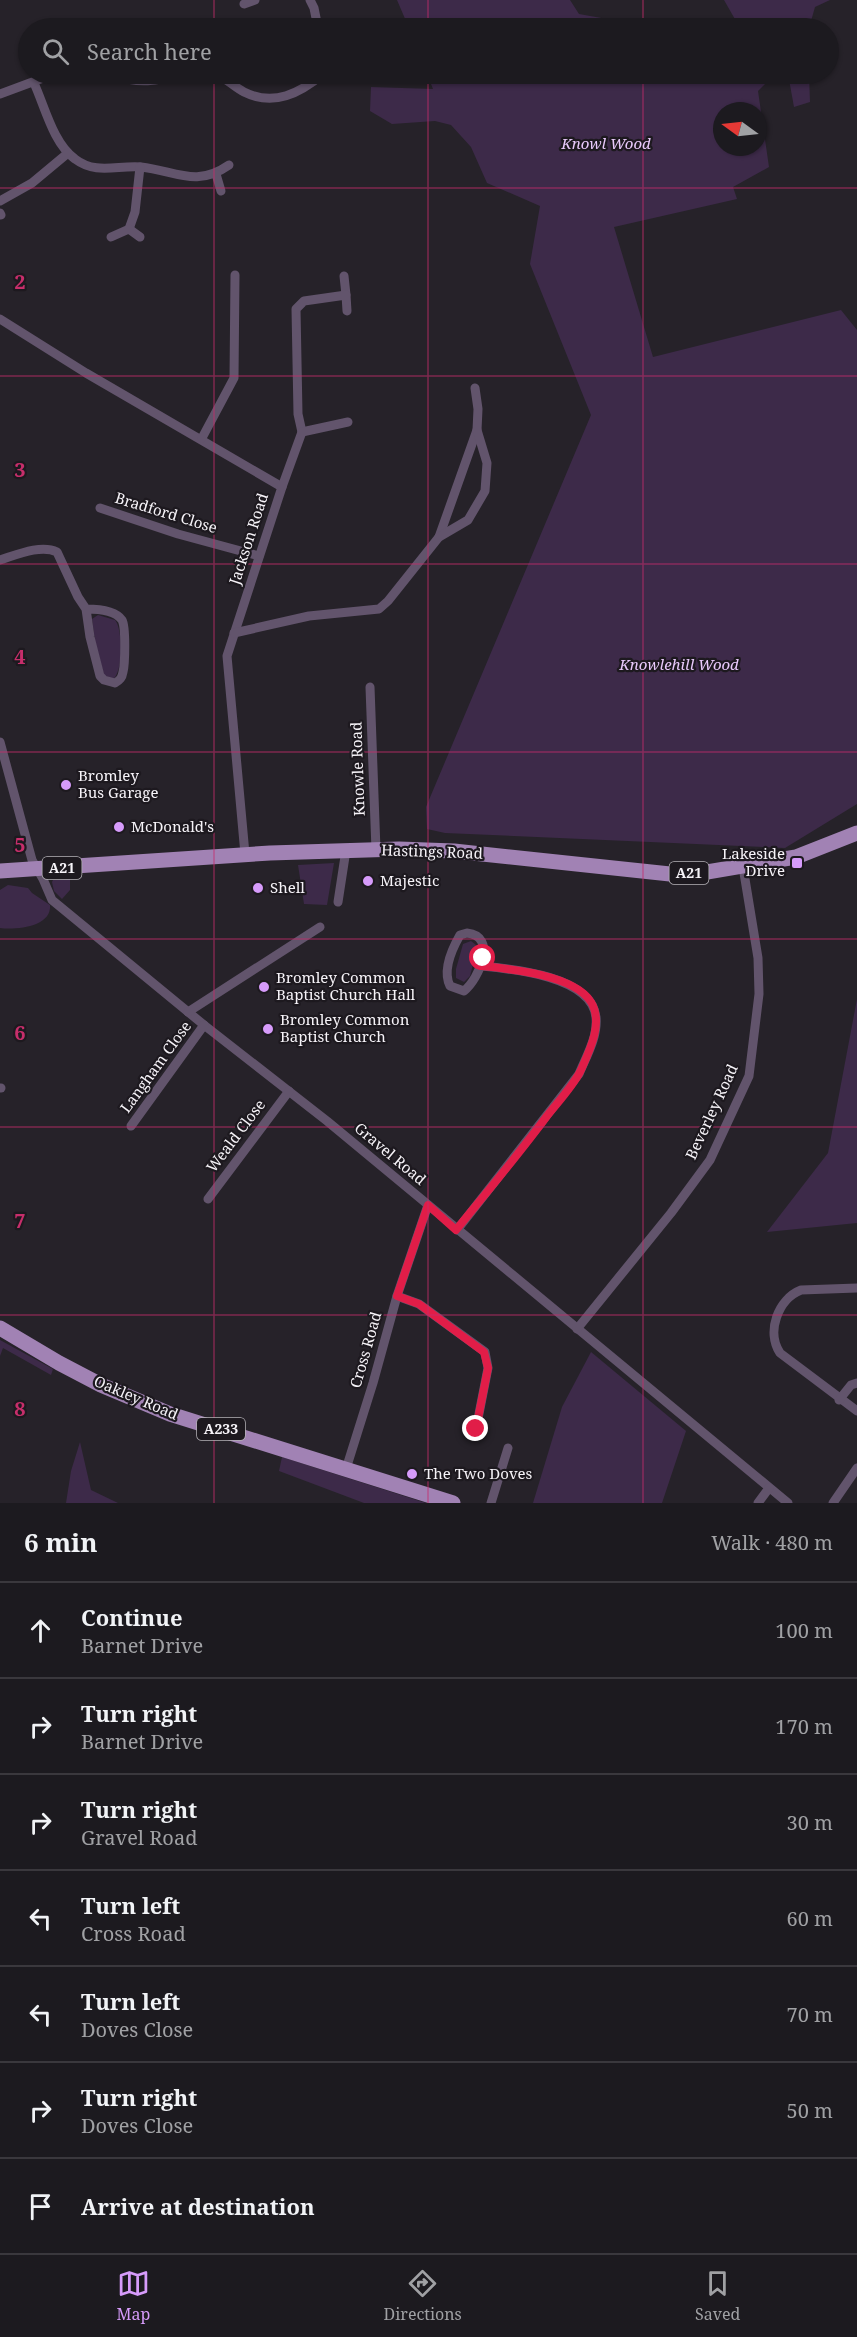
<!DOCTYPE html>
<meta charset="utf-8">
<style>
:root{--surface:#1c1a1f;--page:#252328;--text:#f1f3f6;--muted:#a0a1a4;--line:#3a383d;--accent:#d69bfa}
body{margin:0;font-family:"Noto Serif",serif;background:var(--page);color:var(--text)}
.compass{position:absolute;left:713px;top:102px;width:54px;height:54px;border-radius:50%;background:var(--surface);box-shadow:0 2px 4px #0004;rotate:285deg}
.stop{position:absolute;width:18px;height:18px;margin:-14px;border:4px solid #e11d48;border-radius:50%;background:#fff}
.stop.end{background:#e11d48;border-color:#fff;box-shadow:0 2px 6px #0008}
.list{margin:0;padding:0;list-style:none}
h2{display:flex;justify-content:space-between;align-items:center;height:78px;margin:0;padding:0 24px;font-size:26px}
h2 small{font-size:20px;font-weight:400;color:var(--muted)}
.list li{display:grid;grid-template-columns:39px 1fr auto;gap:18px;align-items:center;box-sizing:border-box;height:96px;padding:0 24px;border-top:2px solid var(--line)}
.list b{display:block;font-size:22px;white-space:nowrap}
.list p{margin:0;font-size:20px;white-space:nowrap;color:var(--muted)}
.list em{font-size:20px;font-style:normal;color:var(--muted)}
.icon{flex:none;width:33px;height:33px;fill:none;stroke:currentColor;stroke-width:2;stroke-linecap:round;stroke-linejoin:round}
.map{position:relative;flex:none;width:857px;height:1503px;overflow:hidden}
.search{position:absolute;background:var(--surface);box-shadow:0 2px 4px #0004;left:18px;right:18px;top:18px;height:66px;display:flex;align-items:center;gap:15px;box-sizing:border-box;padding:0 21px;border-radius:33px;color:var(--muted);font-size:22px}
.sheet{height:750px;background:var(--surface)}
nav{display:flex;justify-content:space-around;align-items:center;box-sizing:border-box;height:84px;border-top:2px solid var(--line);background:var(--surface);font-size:16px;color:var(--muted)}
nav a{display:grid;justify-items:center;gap:3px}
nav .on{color:var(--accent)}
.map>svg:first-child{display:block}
</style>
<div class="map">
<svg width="857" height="1503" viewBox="0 0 857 1503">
<rect width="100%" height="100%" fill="#262229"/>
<g fill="#3d2a49" fill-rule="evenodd">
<path d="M397 0H570L579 14 607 19 613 28H409Z"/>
<path d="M724 0H830L815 7 809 28H740Z"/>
<path d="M427 74H687L693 82 706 84 729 74H775L758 91 769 167 733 187 737 199 614 227 653 357 841 310 857 330V804L785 848 445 833 427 829 426 807 591 415 530 264 540 206 487 183 471 147 451 125 435 121 392 124 370 111 371 87 433 89ZM722 111H758V147H722Z"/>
<path d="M788 74H809L810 102 794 107Z"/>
<path d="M98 615 115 620C123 629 123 673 113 679L104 675 95 641 92 619Z"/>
<path d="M334 863 327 905 304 904 298 865Z"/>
<path d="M70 879V890L62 899 54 891 52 882 53 880Z"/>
<path d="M8 885 28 888 32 893 50 905C52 927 16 930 0 928V890Z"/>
<path d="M471 941 476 945 477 949 470 976 464 982 456 978V969L463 944Z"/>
<path d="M857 999V1223L767 1232 828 1153Z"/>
<path d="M0 1340 53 1369 51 1375 3 1348 0 1356Z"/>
<path d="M591 1352 686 1431 662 1503H533L562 1407Z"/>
<path d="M80 1442 91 1490 118 1503H66L71 1471Z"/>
<path d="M282 1457 426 1503H364L279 1471Z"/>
</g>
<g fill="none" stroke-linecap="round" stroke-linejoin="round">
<g stroke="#62546c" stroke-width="9">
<path d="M310 0 314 8 318 28"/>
<path d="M244 4 255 0"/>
<path d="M116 74C136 85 159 81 181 74"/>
<path d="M216 74C226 78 234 87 244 92 274 107 300 93 323 74"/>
<path d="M34 83C45 107 53 143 75 159 96 175 117 165 141 167 176 171 196 188 229 165"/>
<path d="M0 94 54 74"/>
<path d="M216 174 221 191"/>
<path d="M0 201 32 183 68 153"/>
<path d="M0 213 1 215"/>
<path d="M129 229 135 212 140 167"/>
<path d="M111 237 129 229 140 237"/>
<path d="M344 276 346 295"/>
<path d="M0 319 86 373 282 487 227 656 245 854"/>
<path d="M302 432 298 414 296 309 304 301 346 295 347 311"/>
<path d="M202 438 234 378 235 275"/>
<path d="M282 487 302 432 348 422"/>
<path d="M100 508 178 534 259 556"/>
<path d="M439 537 477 430"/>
<path d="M0 560C16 555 41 544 57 552L78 597 86 609 90 637 100 676 104 680 115 683C120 680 122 678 123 672 125 664 126 627 122 620 115 610 97 609 86 609"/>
<path d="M234 633 309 616 379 609 388 601 439 537 468 520 485 491 487 463 477 430 478 409 475 388"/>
<path d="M370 687 376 850"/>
<path d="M0 742 32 860 43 879 52 900 204 1025 327 1121 788 1503"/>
<path d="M338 902 346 850"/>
<path d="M467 933C498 936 479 979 464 991L450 986C442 970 452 949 460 935Z"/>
<path d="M188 1012 320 927"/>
<path d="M0 1088H1"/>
<path d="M131 1126 204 1025"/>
<path d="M208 1199 289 1091"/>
<path d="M457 1230 579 1074C586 1057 598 1037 596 1017 591 976 513 969 481 966"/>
<path d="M857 1288 801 1290C778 1299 766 1332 780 1353L857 1411"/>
<path d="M397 1296 419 1304 485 1352 488 1368 476 1429"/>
<path d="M577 1329 671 1213 710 1160 749 1076 759 994 758 958 743 867"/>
<path d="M839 1400 851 1385 857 1383"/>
<path d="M346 1469 373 1383 397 1296 428 1205"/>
<path d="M491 1503 508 1448"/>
<path d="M758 1503 769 1488"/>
<path d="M833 1503 857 1468"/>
</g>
<g stroke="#a182b4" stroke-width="15">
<path d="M0 871 270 853 399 849 454 851 670 874 707 872 796 857 857 833"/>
<path d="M0 1328 59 1363 101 1385 170 1414 453 1503"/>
</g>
</g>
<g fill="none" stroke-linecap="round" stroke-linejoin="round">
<path stroke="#e11d48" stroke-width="8" d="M476 1429 488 1368 484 1352 419 1304 397 1296 428 1205 456 1230C487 1192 518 1155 547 1116 558 1102 572 1087 580 1072 589 1052 604 1023 591 1002 574 975 511 969 481 966L483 958"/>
</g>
<path fill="none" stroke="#c72e6b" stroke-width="1.5" stroke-opacity="0.55" d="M214 0V28M428 0V28M643 0V28M214 74V1503M428 74V1503M643 74V1503M0 188H857M0 376H857M0 564H857M0 752H857M0 939H857M0 1127H857M0 1315H857"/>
<g fill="#d69bfa" stroke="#1d191f" stroke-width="2">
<circle cx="66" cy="785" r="6"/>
<circle cx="119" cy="827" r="6"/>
<rect x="791" y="857" width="12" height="12" rx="3"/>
<circle cx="368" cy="881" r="6"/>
<circle cx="258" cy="888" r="6"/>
<circle cx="264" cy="987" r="6"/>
<circle cx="268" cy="1029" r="6"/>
<circle cx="412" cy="1474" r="6"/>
</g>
<g text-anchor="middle" stroke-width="4.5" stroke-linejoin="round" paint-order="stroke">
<g fill="#1d191f" stroke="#b5b2b7" stroke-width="1.5">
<rect x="42.5" y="857" width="39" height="22" rx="4.5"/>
<rect x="669.5" y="862" width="39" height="22" rx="4.5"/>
<rect x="197" y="1418" width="48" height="22" rx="4.5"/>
</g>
<g font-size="14" font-weight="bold" fill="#f6f3f8">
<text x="62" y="873">A21</text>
<text x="689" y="878">A21</text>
<text x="221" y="1434">A233</text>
</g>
<g font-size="15" font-style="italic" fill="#e8c9fb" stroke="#1d191f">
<text x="606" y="149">Knowl Wood</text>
<text x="679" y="670">Knowlehill Wood</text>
</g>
<g font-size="15" fill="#f6f3f8" stroke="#1d191f">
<text transform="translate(166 513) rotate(17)" y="5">Bradford Close</text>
<text transform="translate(249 539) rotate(-72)" y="5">Jackson Road</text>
<text transform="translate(358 769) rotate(-92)" y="5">Knowle Road</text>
<text transform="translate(432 852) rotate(2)" y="5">Hastings Road</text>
<text transform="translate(156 1067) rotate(-54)" y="5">Langham Close</text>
<text transform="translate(712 1112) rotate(-65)" y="5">Beverley Road</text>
<text transform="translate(236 1136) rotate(-53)" y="5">Weald Close</text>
<text transform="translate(390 1154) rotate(40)" y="5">Gravel Road</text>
<text transform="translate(366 1350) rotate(-74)" y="5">Cross Road</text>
<text transform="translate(136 1398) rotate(23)" y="5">Oakley Road</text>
</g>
<g font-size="15" fill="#f6f3f8" stroke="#1d191f" text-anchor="start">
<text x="78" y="781">Bromley<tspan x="78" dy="17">Bus Garage</tspan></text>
<text x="131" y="832">McDonald's</text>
<text x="785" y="859" text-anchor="end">Lakeside<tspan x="785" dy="17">Drive</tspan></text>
<text x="380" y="886">Majestic</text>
<text x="270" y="893">Shell</text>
<text x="276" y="983">Bromley Common<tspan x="276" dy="17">Baptist Church Hall</tspan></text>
<text x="280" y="1025">Bromley Common<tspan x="280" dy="17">Baptist Church</tspan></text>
<text x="424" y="1479">The Two Doves</text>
</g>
</g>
<g font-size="20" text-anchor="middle" font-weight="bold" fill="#c72e6b" stroke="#1d191f" stroke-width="4.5" stroke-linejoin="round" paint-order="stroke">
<text x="20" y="289">2</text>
<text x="20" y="477">3</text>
<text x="20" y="664">4</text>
<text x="20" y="852">5</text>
<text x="20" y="1040">6</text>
<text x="20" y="1228">7</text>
<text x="20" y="1416">8</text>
</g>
</svg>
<svg class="compass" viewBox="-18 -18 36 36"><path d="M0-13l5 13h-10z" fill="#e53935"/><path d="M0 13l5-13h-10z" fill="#a0a1a4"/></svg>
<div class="stop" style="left:483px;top:958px"></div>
<div class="stop end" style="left:476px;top:1429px"></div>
<div class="search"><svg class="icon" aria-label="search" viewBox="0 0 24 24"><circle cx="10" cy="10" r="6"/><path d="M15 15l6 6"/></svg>Search here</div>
</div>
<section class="sheet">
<h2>6 min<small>Walk · 480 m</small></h2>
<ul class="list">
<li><svg class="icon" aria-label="ahead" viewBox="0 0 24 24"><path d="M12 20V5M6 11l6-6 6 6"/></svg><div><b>Continue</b><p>Barnet Drive</p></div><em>100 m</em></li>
<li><svg class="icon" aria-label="right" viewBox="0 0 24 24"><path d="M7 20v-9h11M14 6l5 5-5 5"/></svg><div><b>Turn right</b><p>Barnet Drive</p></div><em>170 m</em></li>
<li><svg class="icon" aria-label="right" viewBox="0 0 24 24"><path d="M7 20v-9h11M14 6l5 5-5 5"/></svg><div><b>Turn right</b><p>Gravel Road</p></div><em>30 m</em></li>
<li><svg class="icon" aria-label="left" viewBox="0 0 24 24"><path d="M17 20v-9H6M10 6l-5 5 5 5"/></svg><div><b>Turn left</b><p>Cross Road</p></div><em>60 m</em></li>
<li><svg class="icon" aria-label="left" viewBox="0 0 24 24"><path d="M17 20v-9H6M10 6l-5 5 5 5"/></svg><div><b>Turn left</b><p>Doves Close</p></div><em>70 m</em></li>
<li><svg class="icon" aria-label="right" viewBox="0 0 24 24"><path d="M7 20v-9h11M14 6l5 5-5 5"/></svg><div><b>Turn right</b><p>Doves Close</p></div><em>50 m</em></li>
<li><svg class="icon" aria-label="arrive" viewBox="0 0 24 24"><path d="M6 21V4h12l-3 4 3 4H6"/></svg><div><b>Arrive at destination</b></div></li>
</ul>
</section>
<nav>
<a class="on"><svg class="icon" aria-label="map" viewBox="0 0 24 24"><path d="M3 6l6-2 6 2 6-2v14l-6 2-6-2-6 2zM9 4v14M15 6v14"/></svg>Map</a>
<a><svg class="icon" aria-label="directions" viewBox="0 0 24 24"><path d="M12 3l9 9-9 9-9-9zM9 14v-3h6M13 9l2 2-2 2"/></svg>Directions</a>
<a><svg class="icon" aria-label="saved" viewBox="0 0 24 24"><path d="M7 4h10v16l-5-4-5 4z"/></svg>Saved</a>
</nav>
